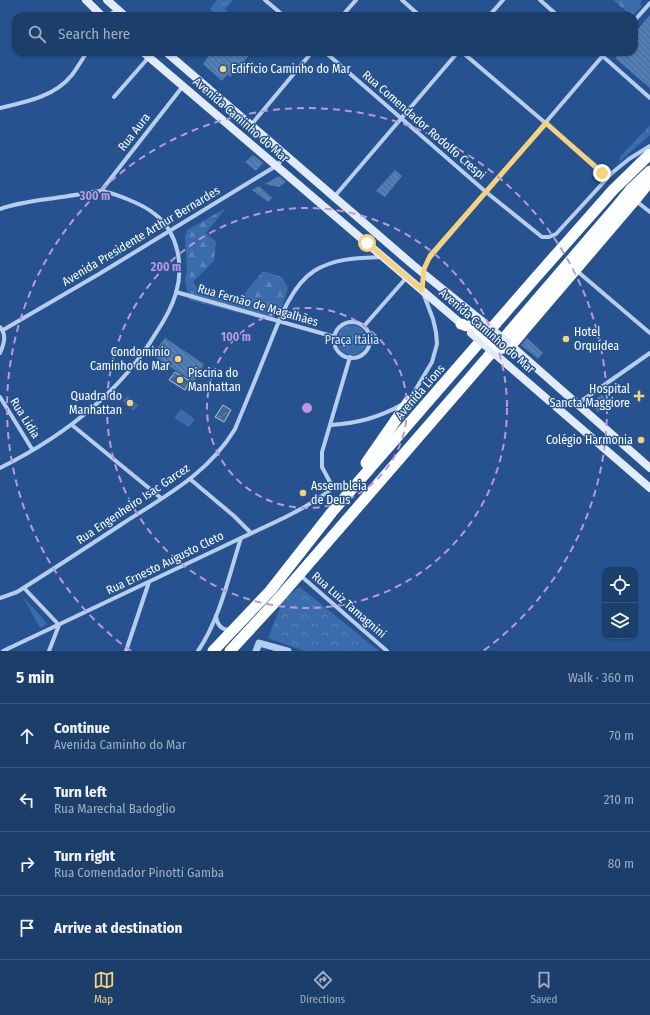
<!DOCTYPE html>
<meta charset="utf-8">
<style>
:root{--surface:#1c3e6b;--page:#254571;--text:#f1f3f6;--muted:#a0aec1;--line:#3a577e;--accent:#f5d27b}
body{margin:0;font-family:"Fira Sans Condensed",sans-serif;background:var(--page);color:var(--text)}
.controls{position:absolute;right:12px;bottom:12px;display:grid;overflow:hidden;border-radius:8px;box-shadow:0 1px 3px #0004}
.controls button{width:36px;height:36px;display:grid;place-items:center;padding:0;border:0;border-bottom:1px solid var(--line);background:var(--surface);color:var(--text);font:20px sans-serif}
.stop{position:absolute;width:12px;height:12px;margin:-9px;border:3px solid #f5d27b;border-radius:50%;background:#fff}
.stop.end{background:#f5d27b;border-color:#fff;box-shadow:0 1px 4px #0008}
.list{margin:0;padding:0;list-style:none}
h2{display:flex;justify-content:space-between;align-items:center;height:52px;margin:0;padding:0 16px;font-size:17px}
h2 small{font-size:13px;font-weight:400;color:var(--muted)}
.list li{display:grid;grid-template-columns:26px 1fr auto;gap:12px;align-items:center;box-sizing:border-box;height:64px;padding:0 16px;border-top:1px solid var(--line)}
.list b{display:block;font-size:15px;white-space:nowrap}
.list p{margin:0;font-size:13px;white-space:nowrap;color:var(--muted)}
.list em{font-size:13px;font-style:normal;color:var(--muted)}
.icon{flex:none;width:22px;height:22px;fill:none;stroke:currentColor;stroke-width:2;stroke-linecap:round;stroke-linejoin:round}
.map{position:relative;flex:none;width:650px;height:651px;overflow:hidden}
.search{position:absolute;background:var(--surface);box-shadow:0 1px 3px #0004;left:12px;right:12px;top:12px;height:44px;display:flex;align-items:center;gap:10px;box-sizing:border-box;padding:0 14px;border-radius:12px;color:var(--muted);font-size:15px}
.sheet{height:308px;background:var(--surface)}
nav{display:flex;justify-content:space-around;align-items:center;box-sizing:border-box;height:56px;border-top:1px solid var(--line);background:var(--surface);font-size:11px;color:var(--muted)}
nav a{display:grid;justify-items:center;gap:2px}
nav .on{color:var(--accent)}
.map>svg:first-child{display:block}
</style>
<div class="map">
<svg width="650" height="651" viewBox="0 0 650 651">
<defs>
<pattern id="forest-firs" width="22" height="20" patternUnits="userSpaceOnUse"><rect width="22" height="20" fill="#3a6cab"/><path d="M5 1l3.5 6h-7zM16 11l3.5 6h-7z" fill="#5882b8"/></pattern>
<pattern id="park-crowns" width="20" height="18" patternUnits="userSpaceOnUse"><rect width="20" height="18" fill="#3a6cab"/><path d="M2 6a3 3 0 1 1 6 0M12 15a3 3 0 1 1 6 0" fill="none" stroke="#5882b8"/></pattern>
<pattern id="water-waves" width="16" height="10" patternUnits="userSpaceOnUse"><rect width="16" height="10" fill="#466690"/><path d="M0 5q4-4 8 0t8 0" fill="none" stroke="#627da1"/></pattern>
<pattern id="building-back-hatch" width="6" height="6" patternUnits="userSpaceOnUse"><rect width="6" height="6" fill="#527eb7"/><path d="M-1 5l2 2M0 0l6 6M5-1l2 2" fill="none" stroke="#4f6887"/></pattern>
</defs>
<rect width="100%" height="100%" fill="#26538f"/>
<g fill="#3a6cab">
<path d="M128 396 138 405 134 411 122 401Z"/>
<path d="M181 409 195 419 189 427 174 418Z"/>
</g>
<g fill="url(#forest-firs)">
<path d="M613 0H642L640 3 641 7 632 16Z"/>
<path d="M226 208 206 233 216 242 214 261 193 282 202 295 235 301 244 294 263 271 282 277 288 288 282 308 270 321 189 300 185 280 187 269 185 237 187 230Z"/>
</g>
<g fill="url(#park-crowns)">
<path d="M217 0H233L225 9 232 15 231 16H216L210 9Z"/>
<path d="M650 125V135L618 163 621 156Z"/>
<circle cx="352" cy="340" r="15"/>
<path d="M300 587 379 651H304L268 638 284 598Z"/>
<path d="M23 597 47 623 46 625 40 628Z"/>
</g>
<g fill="url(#water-waves)" stroke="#aac8ec">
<path d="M175 372 190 381 185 390 169 380Z"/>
<path d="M223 405 231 410 224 422 215 417Z"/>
</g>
<g fill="url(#building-back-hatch)">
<path d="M650 15V88L615 58 620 52H634V34Z"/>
<path d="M209 52H252L230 77 228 74 222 81 203 64 208 57 206 55Z"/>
<path d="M253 155 263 163 256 171 245 162Z"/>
<path d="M395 170 402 176 385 197 376 191Z"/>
<path d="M279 176 286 182 279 187 265 184Z"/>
<path d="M259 186 272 198 268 202 252 190Z"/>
<path d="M165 338 204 364 194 382 152 355Z"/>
<path d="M527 338 543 353 538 359 521 345Z"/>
<path d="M602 395 610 405 598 412 591 402Z"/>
</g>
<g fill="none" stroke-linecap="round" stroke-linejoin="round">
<g stroke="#b6ceeb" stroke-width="4">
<path d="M265 0 284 16"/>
<path d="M402 0 420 16"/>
<path d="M540 0 558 16"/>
<path d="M342 16 356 0"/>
<path d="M489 16 503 0"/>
<path d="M634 21 650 3"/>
<path d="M325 52 486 192 542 237H549L556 234 613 172 629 159 650 146"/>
<path d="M462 52 597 167 602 173 605 180"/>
<path d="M598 52 650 98"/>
<path d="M114 97 149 57"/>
<path d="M0 108C26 102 54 97 72 75 77 68 82 60 87 52"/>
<path d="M251 125 312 52"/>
<path d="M101 191 183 86"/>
<path d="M334 197 458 52"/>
<path d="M636 201 650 212"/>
<path d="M0 209C22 201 45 200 68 196 79 195 91 191 101 191 110 192 119 196 127 199 137 203 148 208 156 215 178 233 184 266 176 293 172 307 164 321 156 333 120 393 62 437 0 468"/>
<path d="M577 271 650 333"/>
<path d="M176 292 335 337"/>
<circle cx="352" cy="340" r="18"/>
<path d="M364 326 407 277"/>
<path d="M0 327C7 335 4 344 0 353"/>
<path d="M3 330 99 274 276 166 286 156"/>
<path d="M0 397 32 449"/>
<path d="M410 399 432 362 437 344 436 332 433 319 422 290 424 269 428 260 606 52"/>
<path d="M577 404 650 353"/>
<path d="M72 425 161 498"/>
<path d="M331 425C358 423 378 418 403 404"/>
<path d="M190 479 234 516 251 533"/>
<path d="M300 575 387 651"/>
<path d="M24 588 59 625 49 651"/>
<path d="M0 598 17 592C52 570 87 547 122 524 165 496 208 474 235 429 245 405 255 381 264 358 276 330 288 288 314 271 335 258 358 258 382 257"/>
<path d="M216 616C217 624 221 630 230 630"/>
<path d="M3 651 241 538C271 524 302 511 329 491L332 486 322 467V452L350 357"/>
<path d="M126 651 149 582"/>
<path d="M198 651C220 619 229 575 241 538"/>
</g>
<path stroke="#b6ceeb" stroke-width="7" d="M256 651 259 643 288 651"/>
<g stroke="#e1ebf9" stroke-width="8">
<path d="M86 0 102 16"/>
<path d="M107 0 125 16"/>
<path d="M110 16 118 13 124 16"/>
<path d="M143 52 465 327"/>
<path d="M166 52 413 265 482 321"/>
<path d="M507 342 650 468"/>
<path d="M495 354 650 488"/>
</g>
<g stroke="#fcfeff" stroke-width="11">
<path d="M461 324 472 327 479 330"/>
<path d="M500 348C510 350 518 337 524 330L635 200 650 181"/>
<path d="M366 463 409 401"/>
<path d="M213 651 270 591 332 512 537 276 613 190 650 154"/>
<path d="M230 651 278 599 474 373 617 206 631 189 650 171"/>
</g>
<g stroke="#e1ebf9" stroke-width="8">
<path d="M482 321 507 342"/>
<path d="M471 333 495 354"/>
</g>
<path stroke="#fcfeff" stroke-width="11" d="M479 330 500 348"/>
</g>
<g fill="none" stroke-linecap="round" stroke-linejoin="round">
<path stroke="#f5d27b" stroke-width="5" d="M367 243 422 290 424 269 430 256 546 123 602 173"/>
</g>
<g fill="none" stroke="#bd96df" stroke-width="2" stroke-dasharray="7 5">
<circle cx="307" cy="408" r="100"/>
<circle cx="307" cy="408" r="200"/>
<path d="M131 651A300 300 0 1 1 483 651"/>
</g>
<g fill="#f5d27b" stroke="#26538f" stroke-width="1.5">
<circle cx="223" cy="69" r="4"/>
<circle cx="566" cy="339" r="4"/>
<circle cx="178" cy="359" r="4"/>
<circle cx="180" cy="380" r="4"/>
<path d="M637 390h4v4h4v4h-4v4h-4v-4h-4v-4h4z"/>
<circle cx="130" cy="403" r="4"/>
<circle cx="641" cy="440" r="4"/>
<circle cx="303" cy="493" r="4"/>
</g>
<g text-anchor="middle" stroke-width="3" stroke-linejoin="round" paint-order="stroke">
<g font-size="12" fill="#fff" stroke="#26538f" text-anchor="start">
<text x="231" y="73">Edifício Caminho do Mar</text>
<text x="574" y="336">Hotel<tspan x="574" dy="14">Orquídea</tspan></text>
<text x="170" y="356" text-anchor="end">Condominio<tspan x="170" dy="14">Caminho do Mar</tspan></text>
<text x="188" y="377">Piscina do<tspan x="188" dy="14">Manhattan</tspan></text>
<text x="630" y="393" text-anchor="end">Hospital<tspan x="630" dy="14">Sancta Maggiore</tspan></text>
<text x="122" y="400" text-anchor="end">Quadra do<tspan x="122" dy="14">Manhattan</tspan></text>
<text x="633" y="444" text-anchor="end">Colégio Harmonia</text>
<text x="311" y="490">Assembleia<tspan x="311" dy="14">de Deus</tspan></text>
</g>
<g font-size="12" fill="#fff" stroke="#26538f">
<text transform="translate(241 120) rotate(41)" y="4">Avenida Caminho do Mar</text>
<text transform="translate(424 125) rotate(41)" y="4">Rua Comendador Rodolfo Crespi</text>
<text transform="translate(134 132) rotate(-52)" y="4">Rua Aura</text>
<text transform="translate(141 236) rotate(-31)" y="4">Avenida Presidente Arthur Bernardes</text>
<text transform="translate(258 305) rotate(16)" y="4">Rua Fernão de Magalhães</text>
<text transform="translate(487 331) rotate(41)" y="4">Avenida Caminho do Mar</text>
<text transform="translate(420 392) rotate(-49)" y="4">Avenida Lions</text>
<text transform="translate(25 418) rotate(58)" y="4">Rua Lidia</text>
<text transform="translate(133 504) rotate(-34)" y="4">Rua Engenheiro Isac Garcez</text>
<text transform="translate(165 563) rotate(-26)" y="4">Rua Ernesto Augusto Cleto</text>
<text transform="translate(349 605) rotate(41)" y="4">Rua Luiz Tamagnini</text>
</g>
<g font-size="12" fill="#dbe8f8" stroke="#26538f">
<text x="352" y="344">Praça Itália</text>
</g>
</g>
<circle cx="307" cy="408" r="6" fill="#bd96df" stroke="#26538f" stroke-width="2"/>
<g font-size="12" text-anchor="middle" font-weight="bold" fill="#bd96df" stroke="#26538f" stroke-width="3" stroke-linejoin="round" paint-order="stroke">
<text x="95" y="200">300 m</text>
<text x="166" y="271">200 m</text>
<text x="236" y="341">100 m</text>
</g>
</svg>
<div class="controls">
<button><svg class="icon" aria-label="locate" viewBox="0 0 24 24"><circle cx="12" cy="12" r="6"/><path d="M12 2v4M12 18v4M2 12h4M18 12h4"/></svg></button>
<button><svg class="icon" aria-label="layers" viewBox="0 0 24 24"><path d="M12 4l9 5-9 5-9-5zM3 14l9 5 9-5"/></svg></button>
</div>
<div class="stop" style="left:367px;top:243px"></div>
<div class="stop end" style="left:602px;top:173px"></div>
<div class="search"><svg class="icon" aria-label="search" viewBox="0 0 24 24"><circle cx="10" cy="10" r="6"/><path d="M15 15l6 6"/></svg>Search here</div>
</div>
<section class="sheet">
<h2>5 min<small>Walk · 360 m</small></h2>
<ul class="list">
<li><svg class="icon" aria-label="ahead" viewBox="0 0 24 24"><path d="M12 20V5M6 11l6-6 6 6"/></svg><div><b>Continue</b><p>Avenida Caminho do Mar</p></div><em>70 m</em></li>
<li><svg class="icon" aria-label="left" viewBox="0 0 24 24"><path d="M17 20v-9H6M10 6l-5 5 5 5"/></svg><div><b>Turn left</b><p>Rua Marechal Badoglio</p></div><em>210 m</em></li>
<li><svg class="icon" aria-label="right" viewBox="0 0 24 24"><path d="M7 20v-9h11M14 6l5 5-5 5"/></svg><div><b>Turn right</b><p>Rua Comendador Pinotti Gamba</p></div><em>80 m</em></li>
<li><svg class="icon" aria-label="arrive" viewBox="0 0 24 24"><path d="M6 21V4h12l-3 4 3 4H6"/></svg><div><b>Arrive at destination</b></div></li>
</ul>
</section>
<nav>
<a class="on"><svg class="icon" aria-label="map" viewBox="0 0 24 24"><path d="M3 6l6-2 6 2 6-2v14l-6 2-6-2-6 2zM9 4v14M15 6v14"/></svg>Map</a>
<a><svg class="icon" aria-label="directions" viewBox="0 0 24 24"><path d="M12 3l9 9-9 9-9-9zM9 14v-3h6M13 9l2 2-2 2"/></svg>Directions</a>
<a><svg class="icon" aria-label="saved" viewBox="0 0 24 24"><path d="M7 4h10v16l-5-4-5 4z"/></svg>Saved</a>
</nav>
